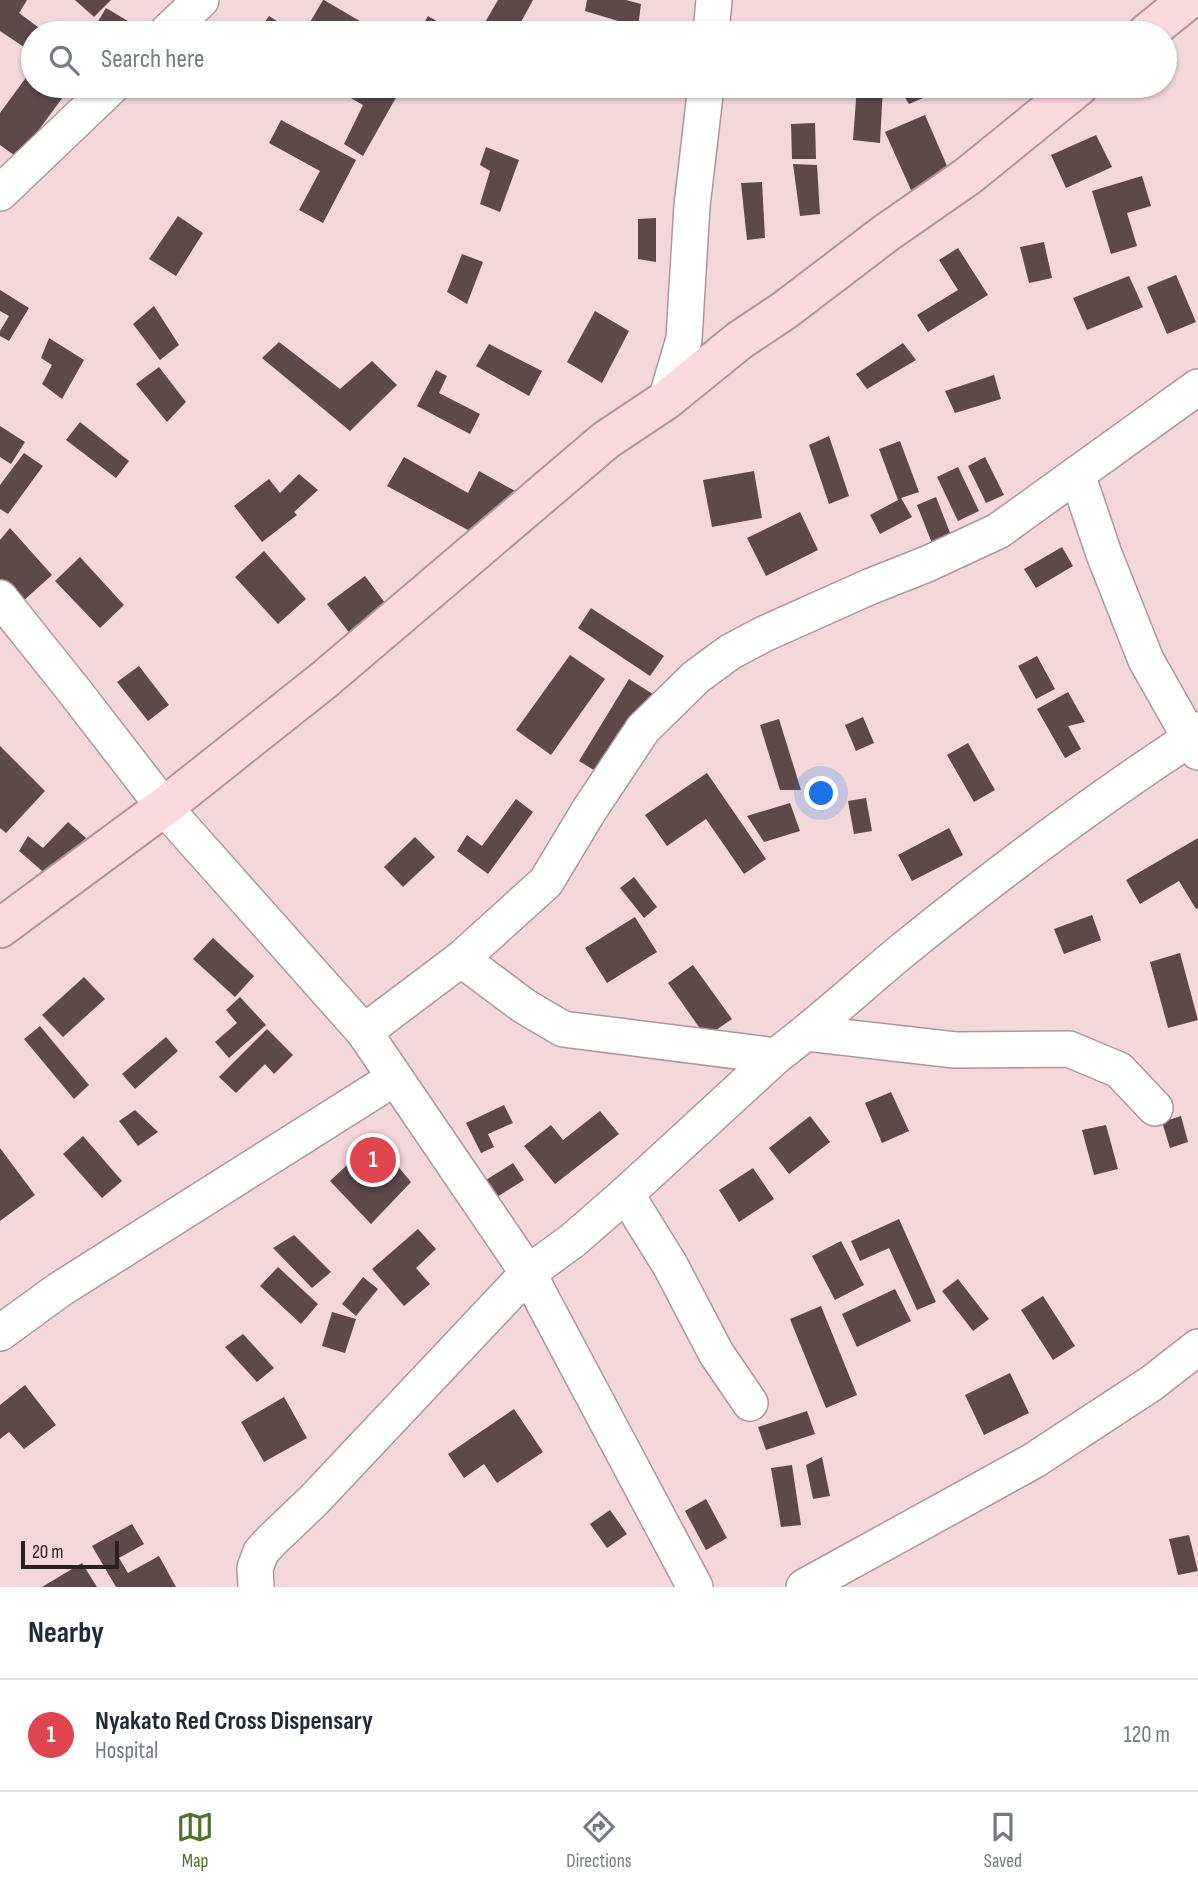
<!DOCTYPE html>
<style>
:root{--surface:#fff;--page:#f2f2f3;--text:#1f2937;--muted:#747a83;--line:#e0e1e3;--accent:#4e722b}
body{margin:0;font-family:"Sofia Sans Condensed",sans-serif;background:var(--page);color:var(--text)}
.scale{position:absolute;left:21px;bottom:18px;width:98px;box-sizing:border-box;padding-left:7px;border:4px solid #2a2021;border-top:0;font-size:19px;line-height:24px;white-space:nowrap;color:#2a2021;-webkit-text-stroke:5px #f2d8da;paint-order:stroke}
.you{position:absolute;left:822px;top:794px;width:24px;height:24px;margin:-18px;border:5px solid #fff;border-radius:50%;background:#1a73e8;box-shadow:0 0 0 10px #1a73e833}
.badge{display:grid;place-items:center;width:46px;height:46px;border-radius:50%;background:var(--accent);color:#fff;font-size:23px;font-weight:700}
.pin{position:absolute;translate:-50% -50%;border:4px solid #fff;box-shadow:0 2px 7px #0006}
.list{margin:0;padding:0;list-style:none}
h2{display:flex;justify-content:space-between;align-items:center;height:91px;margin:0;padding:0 28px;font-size:30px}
h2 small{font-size:23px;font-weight:400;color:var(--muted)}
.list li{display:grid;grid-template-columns:46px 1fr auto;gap:21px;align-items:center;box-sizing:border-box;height:112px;padding:0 28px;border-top:2px solid var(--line)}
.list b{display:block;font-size:26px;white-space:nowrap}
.list p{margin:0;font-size:23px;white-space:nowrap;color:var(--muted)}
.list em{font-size:23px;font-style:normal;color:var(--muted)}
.icon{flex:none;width:38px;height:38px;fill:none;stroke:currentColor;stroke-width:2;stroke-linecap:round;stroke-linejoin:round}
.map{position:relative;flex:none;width:1198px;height:1587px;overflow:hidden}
.search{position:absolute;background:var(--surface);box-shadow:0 2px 5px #0004;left:21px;right:21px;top:21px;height:77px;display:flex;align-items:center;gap:18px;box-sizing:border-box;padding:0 24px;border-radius:38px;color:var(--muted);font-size:26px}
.sheet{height:203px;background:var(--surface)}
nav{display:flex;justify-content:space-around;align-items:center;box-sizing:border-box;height:98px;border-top:2px solid var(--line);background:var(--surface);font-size:19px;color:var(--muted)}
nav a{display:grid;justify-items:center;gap:4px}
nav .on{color:var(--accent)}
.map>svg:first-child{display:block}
</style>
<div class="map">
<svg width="1198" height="1587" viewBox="0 0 1198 1587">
<rect width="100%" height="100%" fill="#f2d8da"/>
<g fill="#5d484a">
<path d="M0 0H27L19 13 46 33H33V53L0 31Z"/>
<path d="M75 0H111L94 17Z"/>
<path d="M323 0H324L380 33H324L309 24Z"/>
<path d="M498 0H533L515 33H500L484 24Z"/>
<path d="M587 0H626L641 4 638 27 585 11Z"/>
<path d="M106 8 143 30 141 33H91Z"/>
<path d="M269 16 296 33H257Z"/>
<path d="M428 16 449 28 446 33H418Z"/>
<path d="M862 21 865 33H826Z"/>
<path d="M33 68V86H55L66 93 18 158 0 145V113Z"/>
<path d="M66 86H97L87 103Z"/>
<path d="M330 86H383L398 94 363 156 344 144 363 105Z"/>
<path d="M857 86H883L880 143 853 140Z"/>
<path d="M898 86H920L925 97 909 104Z"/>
<path d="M925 115 954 182 915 199 885 132Z"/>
<path d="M281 120 356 160 323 223 299 210 320 171 269 143Z"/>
<path d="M815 123 816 159H792L791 124Z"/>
<path d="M1096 135 1112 167 1066 188 1051 155Z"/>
<path d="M486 147 519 160 500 212 480 204 490 171 480 165Z"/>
<path d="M793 164 817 165 820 214 800 216Z"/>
<path d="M1142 176 1151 206 1127 213 1137 246 1111 254 1092 191Z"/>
<path d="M762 182 765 238 747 240 741 183Z"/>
<path d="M178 216 203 233 176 276 149 259Z"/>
<path d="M656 218V262L638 259V219Z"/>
<path d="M1044 242 1052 278 1029 283 1020 247Z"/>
<path d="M958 248 988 295 928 332 917 315 958 290 939 260Z"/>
<path d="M462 254 483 262 467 304 447 292Z"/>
<path d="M1176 275 1196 322 1167 334 1147 287Z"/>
<path d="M1129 276 1143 307 1087 330 1073 298Z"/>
<path d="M0 290 29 308 9 341 0 336V331L9 316 0 311Z"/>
<path d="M154 306 179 345 160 360 133 324Z"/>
<path d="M595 311 629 331 602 383 567 362Z"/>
<path d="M49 338 84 360 62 399 42 384 52 365 41 358Z"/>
<path d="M279 342 340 389 372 361 397 385 350 431 262 358Z"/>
<path d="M903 343 916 360 867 389 856 374Z"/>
<path d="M489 344 542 371 529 396 476 366Z"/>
<path d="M159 367 186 402 167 422 136 384Z"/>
<path d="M436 370 447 376 439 393 480 414 470 434 417 406Z"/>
<path d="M994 375 1001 399 955 413 945 391Z"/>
<path d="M80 422 129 461 116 478 66 440Z"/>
<path d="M0 426 25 442 11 464 0 457Z"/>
<path d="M829 436 849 496 829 504 809 445Z"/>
<path d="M900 441 919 492 901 498 912 517 880 534 870 515 898 500 879 449Z"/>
<path d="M24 453 43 466 8 514 0 509V485Z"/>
<path d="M404 457 468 493 479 471 517 492 490 542 387 486Z"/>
<path d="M985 457 1004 495 986 503 968 466Z"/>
<path d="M958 467 979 511 958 521 937 477Z"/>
<path d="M754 471 762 518 712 527 703 480Z"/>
<path d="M299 474 318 490 294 512 297 515 262 542 234 506 269 479 280 493Z"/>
<path d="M936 497 956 548 937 556 917 505Z"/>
<path d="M800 512 818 550 766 576 747 538Z"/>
<path d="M10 528 52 575 22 602 0 579V540Z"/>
<path d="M1062 547 1073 566 1036 588 1024 569Z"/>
<path d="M264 551 306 599 278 624 235 577Z"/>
<path d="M80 557 124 605 100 628 55 581Z"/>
<path d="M365 576 388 607 351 635 327 604Z"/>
<path d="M591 608 664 656 650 676 578 628Z"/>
<path d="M570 655 605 679 551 755 516 730Z"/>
<path d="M1037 656 1055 689 1036 699 1018 666Z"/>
<path d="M139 666 169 705 148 721 117 682Z"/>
<path d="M629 679 656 696 607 778 579 761Z"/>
<path d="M1068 692 1085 722 1068 726 1081 749 1065 758 1037 709Z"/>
<path d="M863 717 874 743 856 751 845 725Z"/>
<path d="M779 719 801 790H780L760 725Z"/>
<path d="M968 743 995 790 974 802 947 755Z"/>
<path d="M0 746 45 791 6 833 0 828Z"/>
<path d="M707 773 766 859 744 874 706 819 667 846 645 815Z"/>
<path d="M866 798 872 831 854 834 848 801Z"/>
<path d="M516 799 533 812 488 874 457 851 467 835 482 846Z"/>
<path d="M790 803 800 831 764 842 747 816Z"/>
<path d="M68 822 86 838 48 876 19 851 28 836 43 848Z"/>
<path d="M949 828 963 855 912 881 898 855Z"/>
<path d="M415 837 435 857 403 887 384 867Z"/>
<path d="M1198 838V908L1196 909 1179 881 1140 904 1126 880Z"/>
<path d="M634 877 657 907 644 918 620 888Z"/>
<path d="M1092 915 1101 940 1064 954 1054 929Z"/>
<path d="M635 917 657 952 607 983 585 948Z"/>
<path d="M213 938 254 976 235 997 193 959Z"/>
<path d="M1180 953 1198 1020 1168 1028 1150 962Z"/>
<path d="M693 965 732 1019 706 1037 668 983Z"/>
<path d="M84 977 105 999 63 1037 42 1015Z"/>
<path d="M240 997 266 1025 229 1058 215 1042 237 1023 226 1010Z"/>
<path d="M40 1026 89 1085 74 1099 24 1039Z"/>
<path d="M267 1029 293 1055 274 1074 265 1064 236 1093 219 1077Z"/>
<path d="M166 1037 178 1051 135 1089 122 1074Z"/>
<path d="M891 1092 909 1131 882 1143 865 1103Z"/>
<path d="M504 1105 513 1123 488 1134 494 1147 481 1153 466 1123Z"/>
<path d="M135 1110 158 1132 138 1146 119 1121Z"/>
<path d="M600 1111 619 1134 555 1184 524 1146 551 1125 563 1140Z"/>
<path d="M810 1116 830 1142 789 1174 769 1148Z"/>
<path d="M1181 1116 1188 1142 1170 1148 1162 1122Z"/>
<path d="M1106 1125 1118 1169 1094 1175 1082 1130Z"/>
<path d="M83 1136 122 1181 102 1198 63 1154Z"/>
<path d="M375 1139 411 1182 371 1224 330 1181Z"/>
<path d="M0 1148 35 1195 0 1221Z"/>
<path d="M513 1163 524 1180 492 1200 481 1183Z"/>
<path d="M753 1168 774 1199 739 1222 719 1190Z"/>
<path d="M899 1219 936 1302 917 1310 889 1248 860 1261 851 1241Z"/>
<path d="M418 1229 436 1249 416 1268 430 1284 404 1306 372 1269Z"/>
<path d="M294 1235 331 1272 312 1288 273 1248Z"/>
<path d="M841 1241 864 1285 835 1300 812 1256Z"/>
<path d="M278 1267 318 1304 301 1324 260 1286Z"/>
<path d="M363 1277 378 1289 356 1316 342 1304Z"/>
<path d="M958 1279 989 1319 973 1331 942 1291Z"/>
<path d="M895 1289 911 1321 857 1347 842 1314Z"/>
<path d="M1043 1296 1075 1346 1053 1360 1021 1310Z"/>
<path d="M821 1306 857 1395 826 1408 790 1319Z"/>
<path d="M332 1312 356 1319 345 1353 322 1346Z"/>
<path d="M243 1334 274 1368 257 1382 225 1347Z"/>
<path d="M1010 1373 1029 1413 984 1435 965 1395Z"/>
<path d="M25 1385 56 1425 24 1449 9 1432 0 1439V1405Z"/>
<path d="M284 1397 307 1438 264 1462 241 1422Z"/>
<path d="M514 1409 543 1452 497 1483 484 1464 464 1478 448 1454Z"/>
<path d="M807 1411 815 1434 766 1450 758 1427Z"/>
<path d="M822 1457 830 1496 813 1499 806 1465Z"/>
<path d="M792 1465 801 1525 781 1527 771 1468Z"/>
<path d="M706 1499 727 1538 706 1550 685 1511Z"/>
<path d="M610 1510 627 1534 607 1548 590 1524Z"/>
<path d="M132 1524 144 1544 119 1558 128 1573 159 1556 176 1587H116L92 1546Z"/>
<path d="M1189 1535 1198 1571 1178 1575 1169 1539Z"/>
<path d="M82 1563 97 1587H42Z"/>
</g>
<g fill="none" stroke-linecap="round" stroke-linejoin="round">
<g stroke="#af9699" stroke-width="38">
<g id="street">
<path d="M166 33 201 0"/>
<path d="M711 33 714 0"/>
<path d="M0 193 112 86"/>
<path d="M666 400 684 339 692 206 706 86"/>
<path d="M1077 474 1104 554 1146 660 1198 752"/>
<path d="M0 598 72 688 164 807 364 1032 528 1273 695 1587"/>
<path d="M461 959 524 1006 563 1029 776 1056"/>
<path d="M364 1032 461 959 546 882 588 812 643 729 696 677 730 652 764 634 869 587 927 564 998 531 1198 387"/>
<path d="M807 1033 955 1050 1069 1049 1119 1070 1155 1108"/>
<path d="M626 1194 670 1265 716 1353 750 1403"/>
<path d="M0 1333 59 1290 393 1079"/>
<path d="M256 1587 255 1568 261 1552 272 1540 313 1501 528 1273 572 1241 626 1194 776 1056C820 1023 861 985 903 950 996 875 1091 803 1191 738L1198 730"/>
<path d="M804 1587 1033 1461 1152 1383 1198 1347"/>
</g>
</g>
<g stroke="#af9699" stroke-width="42">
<g id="secondary">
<path d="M1147 33 1188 0"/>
<path d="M0 928 164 807 324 680 606 440 666 400 740 340 785 310 886 233 968 176 1079 86"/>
</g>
</g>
<use href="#street" stroke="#fff" stroke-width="35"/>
<use href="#secondary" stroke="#fadadf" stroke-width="38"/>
</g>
</svg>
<div class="scale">20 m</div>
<div class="you"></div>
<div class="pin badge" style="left:373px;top:1160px;background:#e0444e">1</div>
<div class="search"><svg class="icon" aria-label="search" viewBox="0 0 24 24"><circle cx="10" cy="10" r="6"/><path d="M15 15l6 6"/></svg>Search here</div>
</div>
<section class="sheet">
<h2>Nearby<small></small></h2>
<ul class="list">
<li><span class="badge" style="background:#e0444e">1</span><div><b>Nyakato Red Cross Dispensary</b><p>Hospital</p></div><em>120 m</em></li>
</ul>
</section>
<nav>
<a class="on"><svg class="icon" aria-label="map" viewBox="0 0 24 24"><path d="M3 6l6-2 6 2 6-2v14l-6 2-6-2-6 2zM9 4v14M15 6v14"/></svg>Map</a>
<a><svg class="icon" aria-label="directions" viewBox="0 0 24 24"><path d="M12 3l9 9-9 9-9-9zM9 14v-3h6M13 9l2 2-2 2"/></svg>Directions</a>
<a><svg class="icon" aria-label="saved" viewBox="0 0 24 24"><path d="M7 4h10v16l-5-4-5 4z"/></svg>Saved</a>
</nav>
